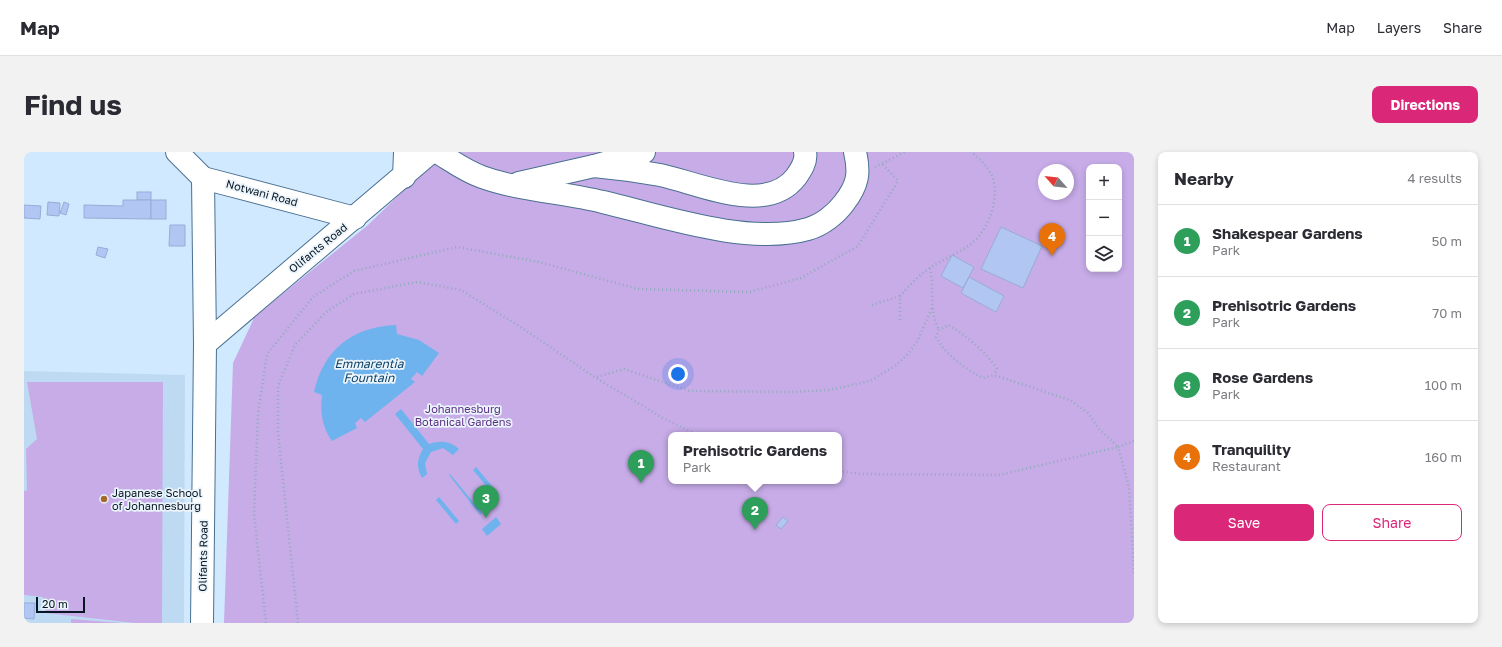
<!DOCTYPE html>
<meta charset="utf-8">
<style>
:root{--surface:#fff;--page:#f2f2f3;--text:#2b2b33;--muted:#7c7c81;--line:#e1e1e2;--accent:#db2777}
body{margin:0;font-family:"Golos Text",sans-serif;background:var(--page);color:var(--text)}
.controls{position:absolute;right:12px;top:12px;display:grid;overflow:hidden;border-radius:8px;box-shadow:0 2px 6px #0003}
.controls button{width:36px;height:36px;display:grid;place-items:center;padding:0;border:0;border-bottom:1px solid var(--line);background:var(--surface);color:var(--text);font:20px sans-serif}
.compass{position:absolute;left:1014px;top:12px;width:36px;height:36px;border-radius:50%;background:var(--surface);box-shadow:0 2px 6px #0003;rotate:297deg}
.scale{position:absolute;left:12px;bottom:10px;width:49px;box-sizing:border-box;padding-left:4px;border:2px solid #071623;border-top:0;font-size:11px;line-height:14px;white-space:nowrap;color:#071623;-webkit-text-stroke:3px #ebf4fb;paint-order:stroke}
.you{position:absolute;left:654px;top:222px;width:14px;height:14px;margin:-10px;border:3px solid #fff;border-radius:50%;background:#1a73e8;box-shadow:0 0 0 6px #1a73e833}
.badge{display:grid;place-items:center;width:26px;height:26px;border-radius:50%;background:var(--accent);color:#fff;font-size:13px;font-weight:700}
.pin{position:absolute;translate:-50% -33px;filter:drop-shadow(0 1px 2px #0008)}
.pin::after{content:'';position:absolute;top:21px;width:14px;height:12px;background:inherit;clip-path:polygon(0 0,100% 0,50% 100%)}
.popup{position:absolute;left:644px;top:280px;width:174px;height:52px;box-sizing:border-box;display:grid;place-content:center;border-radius:8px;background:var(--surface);filter:drop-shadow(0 1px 3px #0005);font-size:13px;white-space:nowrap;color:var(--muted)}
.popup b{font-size:15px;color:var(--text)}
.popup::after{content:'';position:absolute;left:50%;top:100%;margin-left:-8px;border:8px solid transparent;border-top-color:var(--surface)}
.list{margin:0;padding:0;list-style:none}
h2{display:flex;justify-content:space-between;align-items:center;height:52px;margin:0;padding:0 16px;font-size:17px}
h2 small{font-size:13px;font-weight:400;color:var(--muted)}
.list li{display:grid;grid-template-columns:26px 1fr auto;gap:12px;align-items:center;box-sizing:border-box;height:72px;padding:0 16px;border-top:1px solid var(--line)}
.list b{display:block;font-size:15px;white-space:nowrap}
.list p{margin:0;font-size:13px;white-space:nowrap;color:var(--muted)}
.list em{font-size:13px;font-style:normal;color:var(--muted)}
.actions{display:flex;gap:8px;padding:12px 16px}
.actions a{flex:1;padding:9px 0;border:1px solid var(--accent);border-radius:8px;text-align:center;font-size:14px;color:var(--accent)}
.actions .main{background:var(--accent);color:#fff}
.icon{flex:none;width:22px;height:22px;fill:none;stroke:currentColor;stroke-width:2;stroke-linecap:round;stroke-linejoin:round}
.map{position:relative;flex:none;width:1110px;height:471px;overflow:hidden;border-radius:8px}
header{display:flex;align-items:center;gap:24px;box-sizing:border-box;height:56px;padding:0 20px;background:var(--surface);border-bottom:1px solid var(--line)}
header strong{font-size:19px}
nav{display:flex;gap:22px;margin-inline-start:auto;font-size:14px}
.intro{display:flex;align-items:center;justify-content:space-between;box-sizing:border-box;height:96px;padding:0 24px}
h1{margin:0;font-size:28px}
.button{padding:10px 18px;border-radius:8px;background:var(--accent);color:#fff;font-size:14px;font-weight:700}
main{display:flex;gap:24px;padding:0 24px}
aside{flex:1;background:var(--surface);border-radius:8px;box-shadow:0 2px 6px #0003}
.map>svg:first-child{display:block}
</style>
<header>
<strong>Map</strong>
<nav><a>Map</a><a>Layers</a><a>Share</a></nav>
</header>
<div class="intro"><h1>Find us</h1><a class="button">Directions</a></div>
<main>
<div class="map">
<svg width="1110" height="471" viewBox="0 0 1110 471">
<rect width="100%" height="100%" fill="#d0e9ff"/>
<path fill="#bedaf2" d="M0 219 161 223 160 471H0Z"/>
<g fill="#c7ace8" fill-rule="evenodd">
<path d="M419 0H1110V471H200L209 211 231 164 344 73ZM1065 15H1095V117H1065ZM1020 18H1044V42H1020ZM647 283H815V329H647Z"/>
<path d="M3 230H139L138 471H110L22 461 19 445 0 443V339L3 338 2 297 13 287Z"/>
<path d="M47 467 98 471H47Z"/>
</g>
<g fill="#6eb3ed">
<path d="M372 173 373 182 395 188 415 201 398 224 393 220 387 227 391 230 341 270 337 266 331 271 333 276 308 289C298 275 296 260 298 243L290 240C300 197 328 175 372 173Z"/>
<path d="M377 257 405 292C417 288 426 289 435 297L429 303 419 296 407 300 401 311 403 322 398 326C392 315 393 307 399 297L371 262Z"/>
<path d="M452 315 473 340 469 342 449 318Z"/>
<path d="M426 322 458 361 456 363 425 323Z"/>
<path d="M415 345 435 369 432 372 412 348Z"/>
<path d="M472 365 477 372 463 384 458 377Z"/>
</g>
<g fill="#b1c6f2" stroke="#98acd7">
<rect x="113" y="40" width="14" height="8"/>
<path d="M99 48H127V67L60 66V53L99 54Z"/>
<rect x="127" y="48" width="15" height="19"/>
<path d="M24 50 36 51 35 64 23 63Z"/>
<path d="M40 50 45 52 42 63 36 61Z"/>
<path d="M0 53 17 54 16 67 0 66Z"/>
<path d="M146 73H161V94H145Z"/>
<path d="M977 75 1018 94 999 136 957 117Z"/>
<path d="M74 95 84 97 81 106 72 103Z"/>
<path d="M928 103 950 115 939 136 917 124Z"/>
<path d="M945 125 980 144 972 160 937 141Z"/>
<path d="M759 365 764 369 757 377 752 373Z"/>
<path d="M0 451H11L10 467 0 466Z"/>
</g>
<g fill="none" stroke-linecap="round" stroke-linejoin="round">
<g stroke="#4a7090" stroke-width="24">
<g id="minor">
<path d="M153 0 179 26 331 66"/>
<path d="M413 0C428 9 441 19 458 25 497 39 539 40 579 50 638 64 725 94 784 77 798 73 812 62 820 51 834 33 836 21 831 0"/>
<path d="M570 14C592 16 614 19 636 23 675 31 742 64 772 25 777 18 783 9 781 0"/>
<path d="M380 25 381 0"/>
<path d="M179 26 181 192"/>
<path d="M495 31 570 14 620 0"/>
<path d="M178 471 181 192 407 0"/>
</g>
</g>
<g stroke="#93a9bc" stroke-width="2.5" stroke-dasharray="1 3" stroke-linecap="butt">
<path d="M851 15 881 0"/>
<path d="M906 116C911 136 904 159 915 178"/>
<path d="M848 153 876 144"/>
<path d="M876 168V144C885 134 895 123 907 115 920 107 935 101 947 92 966 77 978 41 966 20 961 11 954 6 947 0"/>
<path d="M573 225 600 217 666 239 769 240 805 238 846 229 871 214 884 202 894 188 908 156"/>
<path d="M1110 289 1094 295 1105 335 1110 421"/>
<path d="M815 319 837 322 975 323 1094 295 1075 277 1064 261 1046 248 970 223 959 226C941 217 922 203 912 185L915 178 924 173C939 180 965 203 973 217L970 223"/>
<path d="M242 471 230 362 234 262 243 202 289 145 330 119 433 95 515 110 614 137 725 140 777 126 834 94 874 29 858 12"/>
<path d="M274 471 254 281V234L271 193 302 160 330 142 393 130 437 138 495 174 572 226 639 266 674 283"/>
</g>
<use href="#minor" stroke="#fff" stroke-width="22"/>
</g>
<circle fill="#a46a2a" stroke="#ebf4fb" stroke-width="1.5" cx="80" cy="347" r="4"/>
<g text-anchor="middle" stroke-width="3.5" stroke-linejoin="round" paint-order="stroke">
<g font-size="11" fill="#071623" stroke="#ebf4fb">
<text transform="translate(238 41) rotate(15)" y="4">Notwani Road</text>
<text transform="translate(294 96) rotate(-39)" y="4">Olifants Road</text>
<text transform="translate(179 404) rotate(-89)" y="4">Olifants Road</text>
</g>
<g font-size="11" fill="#5c2f85" stroke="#ebf4fb">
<text x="439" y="261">Johannesburg<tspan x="439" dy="13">Botanical Gardens</tspan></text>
</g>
<g font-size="11" fill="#071623" stroke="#ebf4fb" text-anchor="start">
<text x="88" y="345">Japanese School<tspan x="88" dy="13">of Johannesburg</tspan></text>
</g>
<g font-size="12" font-style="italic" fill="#0c4267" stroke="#ebf4fb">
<text x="345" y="216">Emmarentia<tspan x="345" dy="14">Fountain</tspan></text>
</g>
</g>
</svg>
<div class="controls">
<button>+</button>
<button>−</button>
<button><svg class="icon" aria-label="layers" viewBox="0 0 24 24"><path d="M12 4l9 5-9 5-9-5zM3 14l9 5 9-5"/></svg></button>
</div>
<svg class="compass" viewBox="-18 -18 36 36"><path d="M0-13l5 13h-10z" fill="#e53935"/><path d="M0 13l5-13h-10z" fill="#7c7c81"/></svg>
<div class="scale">20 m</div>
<div class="you"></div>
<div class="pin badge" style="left:617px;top:331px;background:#2e9e5b">1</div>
<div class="pin badge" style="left:731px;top:378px;background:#2e9e5b">2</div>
<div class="popup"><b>Prehisotric Gardens</b>Park</div>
<div class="pin badge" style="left:462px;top:366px;background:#2e9e5b">3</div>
<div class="pin badge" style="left:1028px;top:104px;background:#e8710a">4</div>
</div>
<aside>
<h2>Nearby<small>4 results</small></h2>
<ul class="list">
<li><span class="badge" style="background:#2e9e5b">1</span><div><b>Shakespear Gardens</b><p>Park</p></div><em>50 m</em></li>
<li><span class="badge" style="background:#2e9e5b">2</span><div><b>Prehisotric Gardens</b><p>Park</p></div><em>70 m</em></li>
<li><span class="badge" style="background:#2e9e5b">3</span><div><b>Rose Gardens</b><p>Park</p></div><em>100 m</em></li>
<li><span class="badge" style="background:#e8710a">4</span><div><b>Tranquility</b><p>Restaurant</p></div><em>160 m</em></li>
</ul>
<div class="actions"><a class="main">Save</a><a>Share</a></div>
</aside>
</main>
